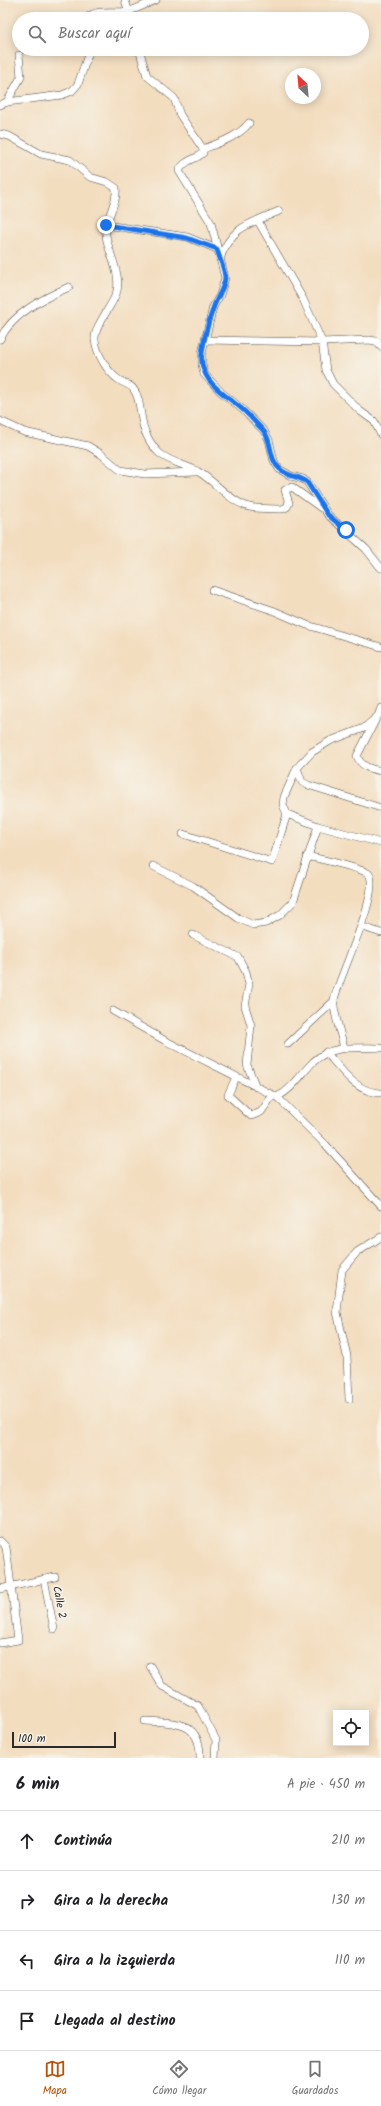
<!DOCTYPE html>
<html lang="es">
<meta charset="utf-8">
<style>
:root{--surface:#fff;--page:#f6f6f6;--text:#202124;--muted:#757577;--line:#e0e0e0;--accent:#b45309}
body{margin:0;font-family:Kalam,sans-serif;background:var(--page);color:var(--text)}
.controls{position:absolute;right:12px;bottom:12px;display:grid;overflow:hidden;border-radius:0px;box-shadow:0 2px 10px #0003}
.controls button{width:36px;height:36px;display:grid;place-items:center;padding:0;border:0;border-bottom:1px solid var(--line);background:var(--surface);color:var(--text);font:20px sans-serif}
.compass{position:absolute;left:285px;top:68px;width:36px;height:36px;border-radius:50%;background:var(--surface);box-shadow:0 2px 10px #0003;rotate:334deg}
.scale{position:absolute;left:12px;bottom:10px;width:104px;box-sizing:border-box;padding-left:4px;border:2px solid #2b2b2b;border-top:0;font-size:11px;line-height:14px;white-space:nowrap;color:#2b2b2b;-webkit-text-stroke:3px #f7f3e8;paint-order:stroke}
.stop{position:absolute;width:12px;height:12px;margin:-9px;border:3px solid #1a73e8;border-radius:50%;background:#fff}
.stop.end{background:#1a73e8;border-color:#fff;box-shadow:0 1px 4px #0008}
.list{margin:0;padding:0;list-style:none}
h2{display:flex;justify-content:space-between;align-items:center;height:52px;margin:0;padding:0 16px;font-size:17px}
h2 small{font-size:13px;font-weight:400;color:var(--muted)}
.list li{display:grid;grid-template-columns:26px 1fr auto;gap:12px;align-items:center;box-sizing:border-box;height:60px;padding:0 16px;border-top:1px solid var(--line)}
.list b{display:block;font-size:15px;white-space:nowrap}
.list em{font-size:13px;font-style:normal;color:var(--muted)}
.icon{flex:none;width:22px;height:22px;fill:none;stroke:currentColor;stroke-width:2;stroke-linecap:round;stroke-linejoin:round}
.map{position:relative;flex:none;width:381px;height:1758px;overflow:hidden}
.search{position:absolute;background:var(--surface);box-shadow:0 2px 10px #0003;left:12px;right:12px;top:12px;height:44px;display:flex;align-items:center;gap:10px;box-sizing:border-box;padding:0 14px;border-radius:22px;color:var(--muted);font-size:15px}
.sheet{height:292px;background:var(--surface)}
nav{display:flex;justify-content:space-around;align-items:center;box-sizing:border-box;height:56px;border-top:1px solid var(--line);background:var(--surface);font-size:11px;color:var(--muted)}
nav a{display:grid;justify-items:center;gap:2px}
nav .on{color:var(--accent)}
.map>svg:first-child{display:block}
</style>
<div class="map">
<svg width="381" height="1758" viewBox="0 0 381 1758">
<rect width="100%" height="100%" fill="#f7f3e8"/>
<filter id="ink" filterUnits="userSpaceOnUse"><feTurbulence type="fractalNoise" baseFrequency=".025" numOctaves="2"/><feDisplacementMap in="SourceGraphic" scale="8" xChannelSelector="R" yChannelSelector="G"/><feConvolveMatrix kernelMatrix="1 2 1 2 8 2 1 2 1" color-interpolation-filters="sRGB"/></filter>
<filter id="wash" filterUnits="userSpaceOnUse"><feTurbulence type="fractalNoise" baseFrequency=".012" numOctaves="4" result="noise"/><feDisplacementMap in="SourceGraphic" scale="16" xChannelSelector="R" yChannelSelector="G"/><feGaussianBlur stdDeviation="0.9" result="paint"/><feColorMatrix in="noise" values="0 0 0 0 0 0 0 0 0 0 0 0 0 0 0 0 0 1.4 0 .05"/><feComposite in="paint" operator="in"/></filter>
<g filter="url(#wash)">
<rect width="100%" height="100%" fill="#f3ddbf"/>
</g>
<g filter="url(#ink)">
<g fill="none" stroke-linecap="round" stroke-linejoin="round">
<g stroke="#494641" stroke-width="8">
<g id="street">
<path d="M125 0 131 19"/>
<path d="M86 19C97 7 116 14 129 11 138 9 148 3 156 0"/>
<path d="M139 49 147 76 174 98 180 115 203 149V153C195 160 184 160 179 171L211 223 225 278 220 295 213 307 202 353V364L204 374 221 392 242 409 264 431 269 440 274 461 279 469 291 476 303 479 307 482 328 515 366 549 381 568"/>
<path d="M7 102 21 77 19 55"/>
<path d="M0 105 7 102 62 95 72 91 78 84 90 49"/>
<path d="M0 134 9 136 41 154 70 160 90 177 107 182 116 188C118 205 104 218 106 235 108 253 121 272 117 291 113 306 94 325 95 340 97 354 107 372 119 380 124 384 131 384 134 390 142 400 139 422 147 436 150 442 154 448 159 453 170 462 185 465 197 471 215 481 227 499 246 506 257 510 271 508 282 509L287 507 289 503 285 490 292 487 321 508"/>
<path d="M203 149C219 143 238 137 249 123"/>
<path d="M258 221 303 299 322 342 326 370 333 384 360 411 374 421 381 435"/>
<path d="M106 225 187 237 217 249"/>
<path d="M220 259C231 226 250 224 279 211"/>
<path d="M0 339C13 313 44 298 69 287"/>
<path d="M205 340 322 342 369 340 376 341 381 347"/>
<path d="M0 421 24 432 88 446 101 454 120 470 145 474 196 472"/>
<path d="M212 590 272 610 307 625 381 647"/>
<path d="M376 719 357 756C361 767 371 769 381 771"/>
<path d="M297 768 302 782 308 785 381 808"/>
<path d="M287 814 318 826 381 843"/>
<path d="M183 834 272 862 287 814 283 805 284 797 297 768 312 752 330 741 364 728 378 716 381 708"/>
<path d="M307 856C319 859 362 868 369 874 381 892 339 976 334 1000 332 1008 342 1038 344 1048"/>
<path d="M153 866 193 886 238 918 253 925 266 923 280 915 293 902 318 826"/>
<path d="M363 927 381 933"/>
<path d="M193 935 238 957 246 972 249 984 245 1006 251 1025 247 1065 256 1087"/>
<path d="M113 1011 164 1040 277 1097 326 1145 381 1206"/>
<path d="M288 1044 334 1001"/>
<path d="M326 1052C342 1070 356 1093 381 1093"/>
<path d="M236 1077 228 1095 251 1116 261 1112 273 1095"/>
<path d="M277 1097C293 1089 301 1074 313 1062 332 1044 357 1048 381 1048"/>
<path d="M349 1399 347 1356 337 1312 342 1270 357 1252 381 1237"/>
<path d="M0 1541 6 1547 18 1640 0 1643"/>
<path d="M44 1579 54 1629"/>
<path d="M0 1589 55 1577"/>
<path d="M150 1666 162 1686 198 1706 216 1740 215 1758"/>
<path d="M145 1721C174 1723 201 1720 200 1758"/>
</g>
</g>
<use href="#street" stroke="#fff" stroke-width="7"/>
</g>
</g>
<g fill="none" stroke-linecap="round" stroke-linejoin="round" filter="url(#ink)">
<path stroke="#1a73e8" stroke-width="5" d="M106 225 187 238 217 249C219 258 225 269 225 278 224 290 216 298 213 309 208 323 204 339 202 353 198 381 225 394 242 409 249 415 255 422 262 429 273 440 268 459 280 469 288 477 299 476 307 482L328 515 346 530"/>
</g>
<g text-anchor="middle" stroke-width="3.5" stroke-linejoin="round" paint-order="stroke">
<g font-size="11" fill="#2b2b2b" stroke="#f7f3e8">
<text transform="translate(60 1602) rotate(79)" y="4">Calle 2</text>
</g>
</g>
</svg>
<div class="controls">
<button><svg class="icon" aria-label="locate" viewBox="0 0 24 24"><circle cx="12" cy="12" r="6"/><path d="M12 2v4M12 18v4M2 12h4M18 12h4"/></svg></button>
</div>
<svg class="compass" viewBox="-18 -18 36 36"><path d="M0-13l5 13h-10z" fill="#e53935"/><path d="M0 13l5-13h-10z" fill="#757577"/></svg>
<div class="scale">100 m</div>
<div class="stop" style="left:346px;top:530px"></div>
<div class="stop end" style="left:106px;top:225px"></div>
<div class="search"><svg class="icon" aria-label="search" viewBox="0 0 24 24"><circle cx="10" cy="10" r="6"/><path d="M15 15l6 6"/></svg>Buscar aquí</div>
</div>
<section class="sheet">
<h2>6 min<small>A pie · 450 m</small></h2>
<ul class="list">
<li><svg class="icon" aria-label="ahead" viewBox="0 0 24 24"><path d="M12 20V5M6 11l6-6 6 6"/></svg><div><b>Continúa</b></div><em>210 m</em></li>
<li><svg class="icon" aria-label="right" viewBox="0 0 24 24"><path d="M7 20v-9h11M14 6l5 5-5 5"/></svg><div><b>Gira a la derecha</b></div><em>130 m</em></li>
<li><svg class="icon" aria-label="left" viewBox="0 0 24 24"><path d="M17 20v-9H6M10 6l-5 5 5 5"/></svg><div><b>Gira a la izquierda</b></div><em>110 m</em></li>
<li><svg class="icon" aria-label="arrive" viewBox="0 0 24 24"><path d="M6 21V4h12l-3 4 3 4H6"/></svg><div><b>Llegada al destino</b></div></li>
</ul>
</section>
<nav>
<a class="on"><svg class="icon" aria-label="map" viewBox="0 0 24 24"><path d="M3 6l6-2 6 2 6-2v14l-6 2-6-2-6 2zM9 4v14M15 6v14"/></svg>Mapa</a>
<a><svg class="icon" aria-label="directions" viewBox="0 0 24 24"><path d="M12 3l9 9-9 9-9-9zM9 14v-3h6M13 9l2 2-2 2"/></svg>Cómo llegar</a>
<a><svg class="icon" aria-label="saved" viewBox="0 0 24 24"><path d="M7 4h10v16l-5-4-5 4z"/></svg>Guardados</a>
</nav>
